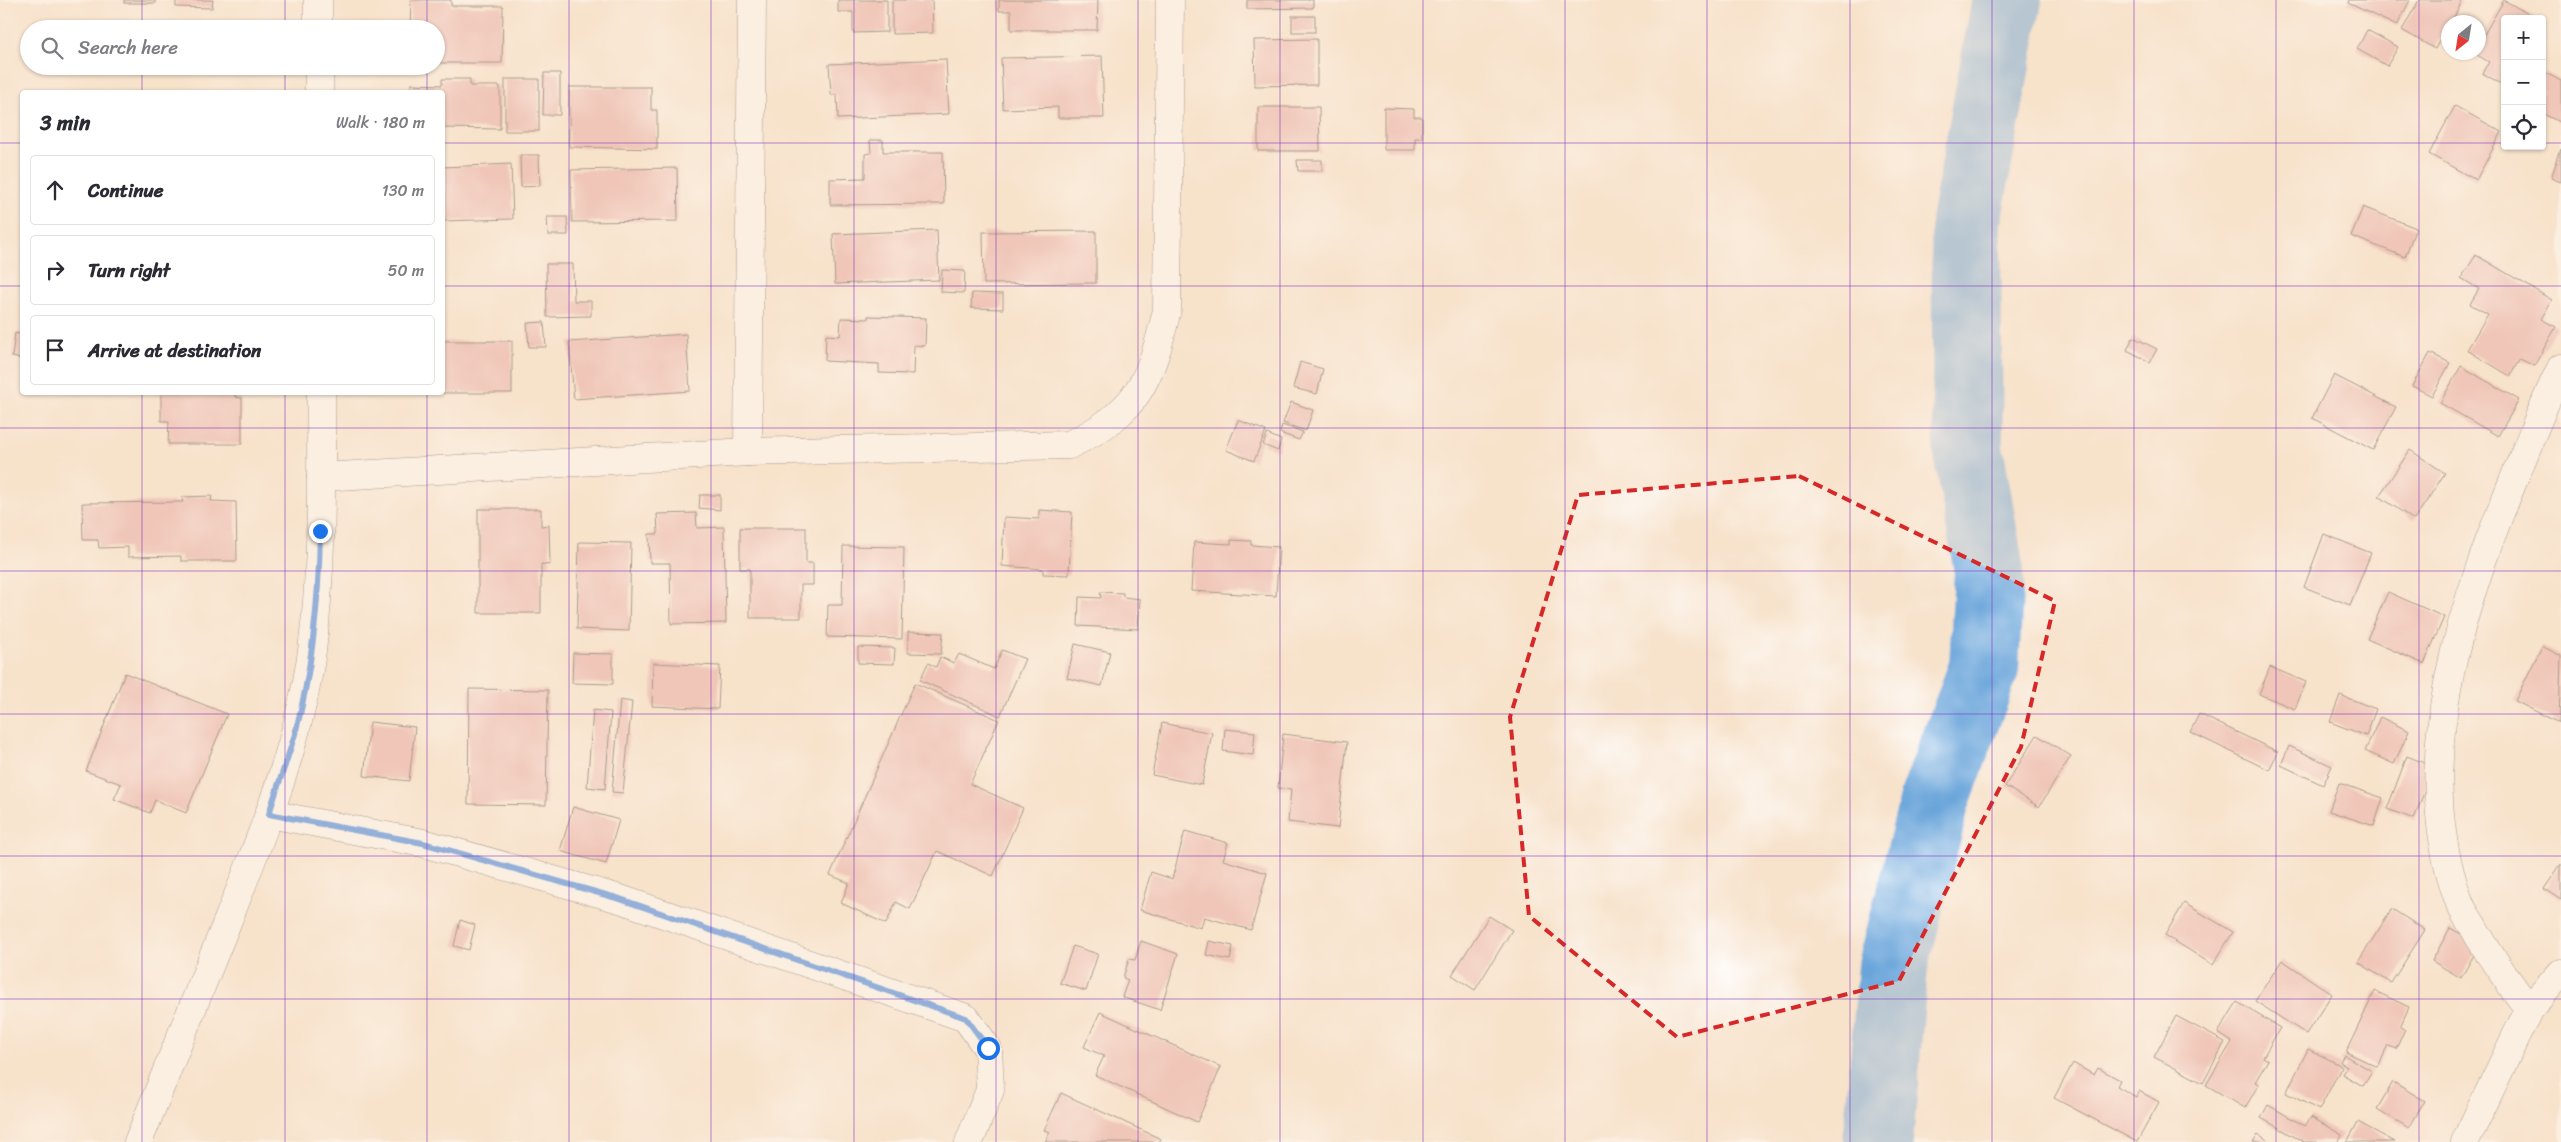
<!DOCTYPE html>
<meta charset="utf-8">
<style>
:root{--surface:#fff;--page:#f2f2f3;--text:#2b2b33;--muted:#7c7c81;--line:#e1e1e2}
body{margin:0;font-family:Sriracha,sans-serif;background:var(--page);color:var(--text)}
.controls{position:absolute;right:15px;top:15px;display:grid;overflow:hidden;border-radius:5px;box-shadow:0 1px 4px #0004}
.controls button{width:45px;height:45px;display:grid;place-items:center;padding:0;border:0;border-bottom:1px solid var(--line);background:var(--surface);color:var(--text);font:25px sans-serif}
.compass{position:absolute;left:2441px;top:15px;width:45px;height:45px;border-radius:50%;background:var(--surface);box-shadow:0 1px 4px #0004;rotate:210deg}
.stop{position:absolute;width:15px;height:15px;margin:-11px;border:4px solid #1a73e8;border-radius:50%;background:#fff}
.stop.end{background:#1a73e8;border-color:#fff;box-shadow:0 1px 5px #0008}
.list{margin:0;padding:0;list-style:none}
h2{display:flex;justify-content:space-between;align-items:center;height:65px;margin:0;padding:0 20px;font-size:21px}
h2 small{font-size:16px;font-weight:400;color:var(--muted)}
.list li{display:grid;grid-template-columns:32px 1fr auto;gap:15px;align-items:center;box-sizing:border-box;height:70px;margin:0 10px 10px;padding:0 10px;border:1px solid var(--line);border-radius:5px}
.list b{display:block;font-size:19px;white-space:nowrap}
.list em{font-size:16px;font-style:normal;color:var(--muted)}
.icon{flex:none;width:28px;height:28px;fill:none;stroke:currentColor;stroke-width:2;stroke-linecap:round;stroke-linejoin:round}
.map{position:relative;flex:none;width:2561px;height:1142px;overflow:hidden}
.search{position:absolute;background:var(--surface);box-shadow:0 1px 4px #0004;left:20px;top:20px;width:425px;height:55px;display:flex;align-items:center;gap:12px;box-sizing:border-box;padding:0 18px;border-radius:28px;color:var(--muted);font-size:19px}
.panel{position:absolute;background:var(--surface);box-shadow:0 1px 4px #0004;left:20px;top:90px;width:425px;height:305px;border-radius:5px}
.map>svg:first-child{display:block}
</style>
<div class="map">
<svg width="2561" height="1142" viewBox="0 0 2561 1142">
<rect width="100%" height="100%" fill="#fff"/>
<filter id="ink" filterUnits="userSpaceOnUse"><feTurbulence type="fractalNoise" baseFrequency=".02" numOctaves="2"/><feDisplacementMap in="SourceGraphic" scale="10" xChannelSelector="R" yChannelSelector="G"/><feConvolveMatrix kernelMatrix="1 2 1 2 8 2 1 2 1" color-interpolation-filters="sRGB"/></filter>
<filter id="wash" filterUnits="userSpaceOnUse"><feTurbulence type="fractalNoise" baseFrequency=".0096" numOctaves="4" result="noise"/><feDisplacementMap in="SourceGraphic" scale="20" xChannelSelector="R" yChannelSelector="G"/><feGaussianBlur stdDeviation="1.12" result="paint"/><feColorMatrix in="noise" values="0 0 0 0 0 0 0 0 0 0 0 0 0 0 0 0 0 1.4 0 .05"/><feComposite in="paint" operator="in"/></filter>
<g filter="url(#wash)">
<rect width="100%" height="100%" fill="#f7e2cb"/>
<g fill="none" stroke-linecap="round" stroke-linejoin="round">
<path stroke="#6aa5da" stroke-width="70" d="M1878 1142 1893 967 1935 799 1984 668 1989 571 1968 447 1966 222 2007 0"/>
</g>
<g id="blocks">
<g fill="#e5a4a2">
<rect x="124" y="0" width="31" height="3"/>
<path d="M176 0H213L212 8 176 7Z"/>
<path d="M411 0H451V6H503L502 63H436V29H410Z"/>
<path d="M838 0H887V32L853 33V12H838Z"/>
<path d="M892 0H932L933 33 892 34Z"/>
<path d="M999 0H1098L1097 30H1011V11H999Z"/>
<path d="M1247 0H1313V8L1247 9Z"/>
<path d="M2349 0H2410L2397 26 2348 3Z"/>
<path d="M2419 0H2463L2453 19 2456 22H2448L2446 40 2441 37 2435 49 2402 30Z"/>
<path d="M2504 0 2537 19H2505L2503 85 2482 73 2489 62 2472 52H2478V45Z"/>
<rect x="1292" y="16" width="23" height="16"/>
<path d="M2367 30 2398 47 2387 66 2357 49Z"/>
<path d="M1317 39V85L1255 86 1254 40Z"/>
<path d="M1102 56 1104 118H1058V107L1003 109 1001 58Z"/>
<path d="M946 59 949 114 838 119 837 95H831L829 64Z"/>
<path d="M2544 72 2561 81V123L2542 113Z"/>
<path d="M544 73H560V115H543Z"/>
<path d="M442 79H470V86H500V129L442 128V92H411V84L442 85Z"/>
<rect x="505" y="79" width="34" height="52"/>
<path d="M569 87H651V110H657V149L569 147Z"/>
<path d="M2455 106 2502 132 2476 180 2429 154Z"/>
<path d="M1258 107H1319L1320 151H1258Z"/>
<path d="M1384 108 1414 109V117H1422V138H1415V150H1384Z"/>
<path d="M870 140H883V152H943L944 204 830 205V179L865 178V154L871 153Z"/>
<path d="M2561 149V182L2551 178Z"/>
<path d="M520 155H539L540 186 521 187Z"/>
<path d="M1297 160H1322V171H1298Z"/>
<path d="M511 164 513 219 442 221V167Z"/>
<path d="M677 168 678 221 572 222 571 170Z"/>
<path d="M2363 207 2416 228 2405 257 2351 236Z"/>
<path d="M547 217H567L568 235H548Z"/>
<path d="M937 230 939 280 835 284 833 234Z"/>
<path d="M1096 231V283L984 284 983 232Z"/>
<path d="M2476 255 2552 300 2541 319 2556 327 2534 366 2520 359 2510 376 2467 350 2488 314 2470 304 2479 289 2461 278Z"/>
<path d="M546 264H573L574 301H591V316L547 317Z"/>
<path d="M942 270 965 271 964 293 941 292Z"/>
<path d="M972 293 1003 294V309L971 308Z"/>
<path d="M868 316 926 318 925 346 914 345 913 374 879 373V364L825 361 826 335 840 336 841 318 868 319Z"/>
<path d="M544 322 546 347H529L527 323Z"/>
<path d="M15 333 22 334V359L12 357Z"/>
<path d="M686 334 690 391 574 399 569 342Z"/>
<path d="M2133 337 2157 349 2150 362 2127 350Z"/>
<rect x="442" y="341" width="70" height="52"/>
<path d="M2430 353 2450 363 2432 396 2412 386Z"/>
<path d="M1300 362 1323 369 1317 394 1293 388Z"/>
<path d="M2461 366 2519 400 2498 436 2440 403Z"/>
<path d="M2334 375 2396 407 2373 450 2312 418Z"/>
<path d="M161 392H235V397L242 398V444H168L169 421H161Z"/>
<path d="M1291 402 1313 410 1306 431 1283 423Z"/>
<path d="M1238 420 1266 431 1254 461 1226 450Z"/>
<path d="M1282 425 1303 432 1299 440 1280 433Z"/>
<path d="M1267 434 1281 440 1278 451 1263 445Z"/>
<path d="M2410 450 2445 473 2414 520 2379 496Z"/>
<path d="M700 495H720V510L699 508Z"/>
<path d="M212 496 211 501 236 502 237 561H181V556L128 557V547L99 548 98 540H83L82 503 183 502 182 497Z"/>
<path d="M478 509H541V526L549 525 550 565 541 564V613H478Z"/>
<path d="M1039 510 1072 512 1069 575 1043 574V569L1002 566 1004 517 1039 519Z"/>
<path d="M696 513 697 528 724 527 726 623 671 624 670 563H650L649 534H658L657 514Z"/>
<path d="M740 528H806V563H813V585H801V618H750V569H740Z"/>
<path d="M2324 534 2371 553 2350 605 2304 587Z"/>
<path d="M1231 540 1251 541V545L1279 547 1276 596 1191 591 1194 542 1231 544Z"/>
<path d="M579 542 631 543 629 631 577 629Z"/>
<path d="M843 546 904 547 902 639 827 637 828 605H842Z"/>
<path d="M1100 592 1123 593V597L1140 599 1138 629 1078 626 1079 597 1101 598Z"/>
<path d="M2388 592 2444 617 2424 664 2367 639Z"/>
<path d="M908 632 943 633 941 654 908 653Z"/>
<path d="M1075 644 1110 652 1102 686 1067 678Z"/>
<path d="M2542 646 2561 656 2559 723 2515 701Z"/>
<path d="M858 647 895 648 894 664 858 663Z"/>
<path d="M1002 650 1025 659 1000 716 920 680 928 663 936 667 940 657 954 663 959 654 994 669Z"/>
<path d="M573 653 613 654V684L572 683Z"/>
<path d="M653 663 720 666 718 709 652 706Z"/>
<path d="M2270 667 2306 682 2295 709 2259 694Z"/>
<path d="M125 673 227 714 186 813 155 800 150 813 114 799 121 784 86 771Z"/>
<path d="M915 683 999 720 970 784 1023 808 993 876 937 851 910 909 896 902 886 924 841 903 849 883 830 875Z"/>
<path d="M469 689 548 690 546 805 468 804Z"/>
<path d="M2340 695 2376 709 2366 736 2330 722Z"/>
<path d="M620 700 632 702 623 793 612 792Z"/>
<path d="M593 710 611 712 605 789 587 787Z"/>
<path d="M2199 714 2278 752 2269 770 2190 732Z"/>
<path d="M2380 717 2409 731 2394 764 2365 751Z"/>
<path d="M370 722 415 727 409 781 364 776Z"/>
<path d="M1162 723 1212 733 1202 785 1152 775Z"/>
<path d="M1225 729 1255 732 1253 755 1223 751Z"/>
<path d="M1283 734 1347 742 1338 828 1288 822 1291 789 1278 788Z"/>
<path d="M2037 735 2071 756 2039 807 2005 786Z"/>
<path d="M2289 746 2332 766 2323 785 2281 765Z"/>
<path d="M2407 756 2434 767 2414 819 2387 809Z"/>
<path d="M2339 783 2383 798 2374 826 2329 811Z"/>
<path d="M573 807 619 820 606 864 560 851Z"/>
<path d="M1185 831 1228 843 1223 860 1267 873 1251 930 1204 917 1201 928 1140 910 1151 872 1172 879Z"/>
<path d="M2561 864V900L2544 889Z"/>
<path d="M2184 903 2233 932 2213 965 2165 935Z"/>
<path d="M2392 909 2425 930 2391 983 2358 962Z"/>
<path d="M1489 916 1512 930 1475 990 1452 975Z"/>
<path d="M460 920 475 925 469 950 454 946Z"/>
<path d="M2450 928 2480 944 2461 978 2432 961Z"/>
<path d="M1141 941 1178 954 1160 1010 1122 997 1128 980 1123 978 1129 959 1135 960Z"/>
<path d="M1209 941 1233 946 1230 960 1206 955Z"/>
<path d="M1073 946 1098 954 1086 991 1060 983Z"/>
<path d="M2282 960 2332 994 2306 1034 2255 1001Z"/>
<path d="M2375 991 2409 1007 2400 1027 2405 1029 2396 1049 2388 1046 2378 1067 2346 1052Z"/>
<path d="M2237 1002 2280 1028 2263 1057 2268 1060 2255 1082 2259 1084 2245 1108 2206 1085 2232 1042 2218 1033Z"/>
<path d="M1100 1012 1221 1067 1197 1122 1095 1075 1104 1056 1084 1047Z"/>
<path d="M2176 1016 2225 1042 2203 1083 2154 1057Z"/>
<path d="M2308 1049 2342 1066 2319 1110 2286 1093Z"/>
<path d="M2344 1055 2372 1071 2363 1086 2342 1074 2347 1066 2340 1062Z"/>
<path d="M2073 1063 2094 1075 2098 1068 2120 1080 2117 1086 2136 1097 2139 1091 2159 1102 2137 1142 2054 1098Z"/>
<path d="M2393 1082 2425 1101 2409 1128 2377 1109Z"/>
<path d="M1061 1093 1161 1139 1159 1142H1045L1050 1132 1044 1130Z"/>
<path d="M2268 1105 2305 1126 2311 1117 2342 1135 2338 1142H2304L2261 1118Z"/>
<path d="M2358 1122 2395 1142H2347Z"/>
<path d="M2258 1134 2271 1142H2253Z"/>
</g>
</g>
</g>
<g filter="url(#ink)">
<use href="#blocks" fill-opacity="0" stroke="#4a4643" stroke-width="1"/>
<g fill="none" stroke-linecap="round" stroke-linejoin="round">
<g stroke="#4a4643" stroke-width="29">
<g id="street">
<path d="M318 0V29"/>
<path d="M319 66V92"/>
<path d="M748 452 752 0"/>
<path d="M321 477 748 452 1069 445C1138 412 1150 382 1167 310L1170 0"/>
<path d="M269 814 423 843 620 899 966 1018 988 1049 990 1090 969 1142"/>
<path d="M2529 1009C2509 983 2490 957 2474 928 2469 919 2462 911 2459 901 2406 757 2465 595 2521 462 2534 430 2546 398 2561 368"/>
<path d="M138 1142C168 1068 198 994 228 920 263 833 299 744 312 651 323 565 321 479 321 392"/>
<path d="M2465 1142 2529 1009 2561 973"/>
</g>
</g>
<use href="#street" stroke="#fff" stroke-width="28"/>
</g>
</g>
<g fill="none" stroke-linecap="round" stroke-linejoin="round" filter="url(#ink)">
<path stroke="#1a73e8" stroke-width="6" d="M320 531C319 598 313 668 295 734 287 761 277 787 269 814L423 843 620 899 966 1018 988 1048"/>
</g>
<path d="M0 0H2561V1142H0ZM1799 476 2055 601 2021 747 1899 981 1677 1037 1529 916 1510 717 1578 495Z" fill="#f7e2cb" fill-opacity=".55" fill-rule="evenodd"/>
<path fill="none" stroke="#d62828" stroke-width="4" stroke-dasharray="10 6" stroke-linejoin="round" d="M1799 476 2055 601 2021 747 1899 981 1677 1037 1529 916 1510 717 1578 495Z"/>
<path fill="none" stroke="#7b2cbf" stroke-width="1" stroke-opacity="0.55" d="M142 0V29M285 0V29M427 0V29M569 0V1142M711 0V1142M854 0V1142M996 0V1142M1138 0V1142M1280 0V1142M1423 0V1142M1565 0V1142M1707 0V1142M1850 0V1142M1992 0V1142M2134 0V1142M2276 0V1142M2419 0V1142M142 66V92M285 66V92M427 66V92M0 143H22M442 143H2505M2542 143H2561M0 286H22M442 286H2561M142 392V1142M285 392V1142M427 392V1142M0 428H2561M0 571H2561M0 714H2561M0 856H2561M0 999H2561"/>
</svg>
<div class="controls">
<button>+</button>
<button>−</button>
<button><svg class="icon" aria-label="locate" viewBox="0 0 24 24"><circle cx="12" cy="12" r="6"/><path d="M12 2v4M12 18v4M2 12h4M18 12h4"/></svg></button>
</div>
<svg class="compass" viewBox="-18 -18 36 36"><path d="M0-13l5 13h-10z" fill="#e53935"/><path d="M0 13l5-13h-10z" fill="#7c7c81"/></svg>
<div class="stop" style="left:988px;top:1048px"></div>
<div class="stop end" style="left:320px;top:531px"></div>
<div class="search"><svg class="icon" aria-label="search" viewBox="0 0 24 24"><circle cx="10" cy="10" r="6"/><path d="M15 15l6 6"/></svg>Search here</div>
<section class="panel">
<h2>3 min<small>Walk · 180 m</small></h2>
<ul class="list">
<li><svg class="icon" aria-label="ahead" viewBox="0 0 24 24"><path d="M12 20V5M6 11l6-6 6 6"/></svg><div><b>Continue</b></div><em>130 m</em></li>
<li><svg class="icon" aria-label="right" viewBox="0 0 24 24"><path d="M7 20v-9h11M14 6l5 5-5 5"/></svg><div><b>Turn right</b></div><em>50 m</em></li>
<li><svg class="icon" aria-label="arrive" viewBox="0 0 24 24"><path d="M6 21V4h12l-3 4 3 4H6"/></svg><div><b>Arrive at destination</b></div></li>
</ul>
</section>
</div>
